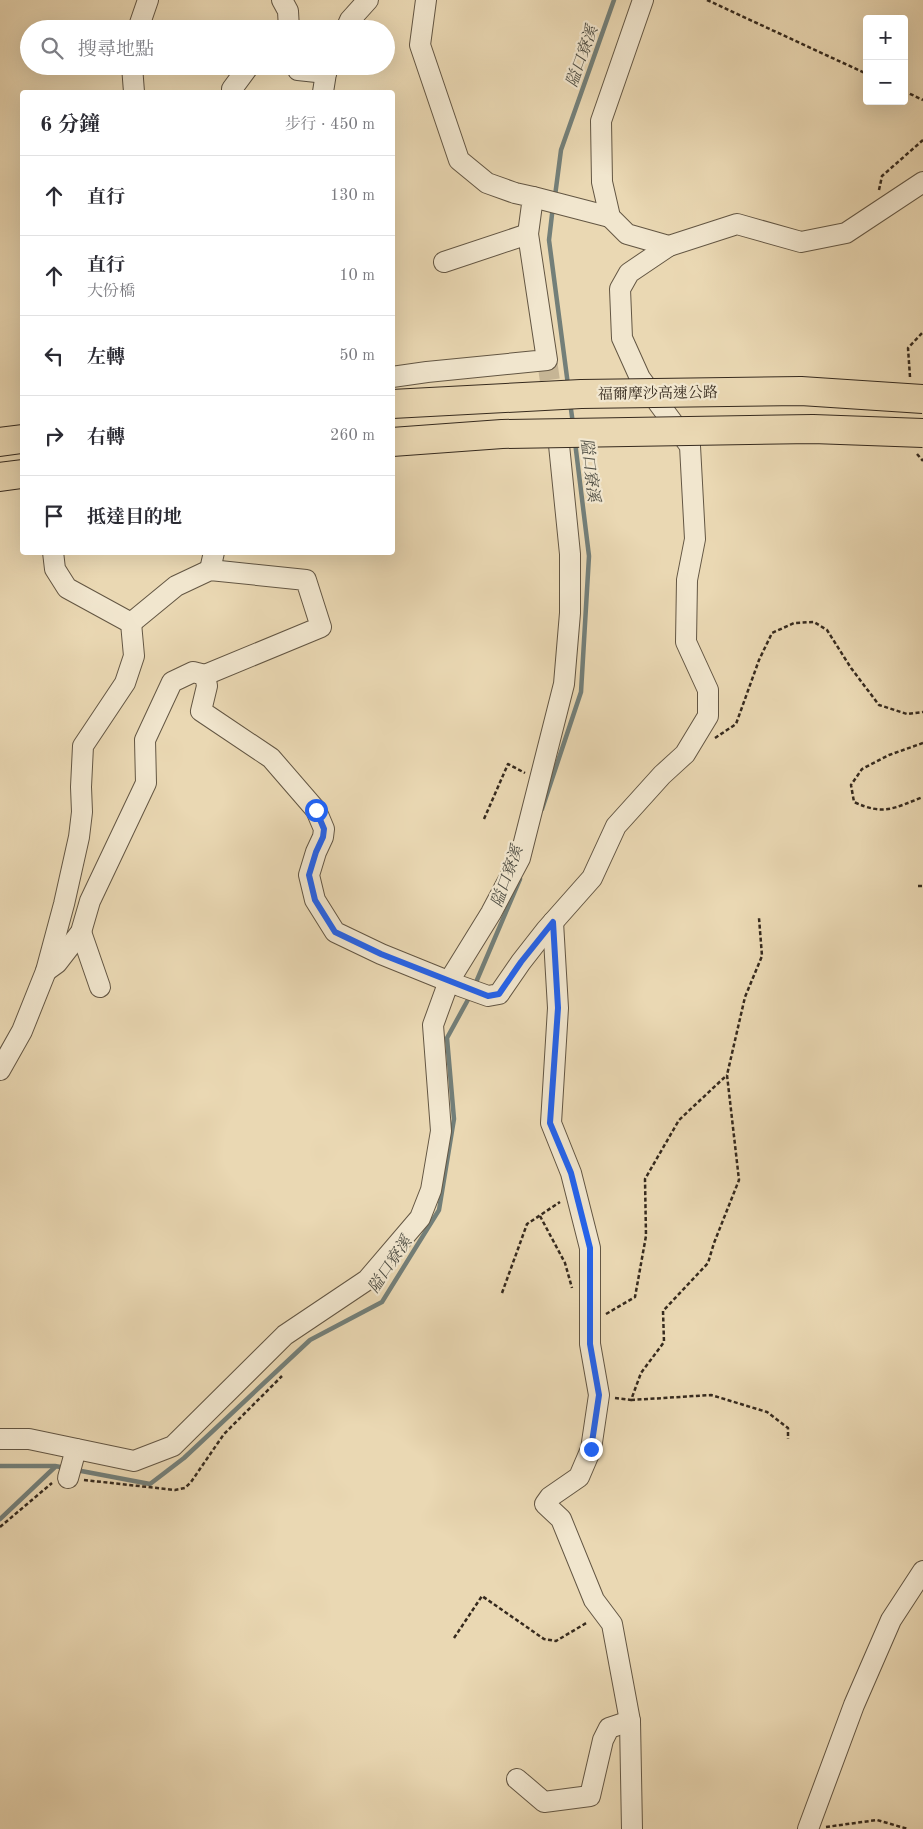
<!DOCTYPE html>
<html lang="zh-TW">
<meta charset="utf-8">
<style>
:root{--surface:#fff;--page:#f7f7f7;--text:#2b2b33;--muted:#7c7c81;--line:#e1e1e2}
body{margin:0;font-family:"Old Standard TT","Noto Serif TC",serif;background:var(--page);color:var(--text)}
.controls{position:absolute;right:15px;top:15px;display:grid;overflow:hidden;border-radius:5px;box-shadow:0 5px 20px #0002}
.controls button{width:45px;height:45px;display:grid;place-items:center;padding:0;border:0;border-bottom:1px solid var(--line);background:var(--surface);color:var(--text);font:25px sans-serif}
.stop{position:absolute;width:15px;height:15px;margin:-11px;border:4px solid #2563eb;border-radius:50%;background:#fff}
.stop.end{background:#2563eb;border-color:#fff;box-shadow:0 1px 5px #0008}
.list{margin:0;padding:0;list-style:none}
h2{display:flex;justify-content:space-between;align-items:center;height:65px;margin:0;padding:0 20px;font-size:21px}
h2 small{font-size:16px;font-weight:400;color:var(--muted)}
.list li{display:grid;grid-template-columns:32px 1fr auto;gap:15px;align-items:center;box-sizing:border-box;height:80px;padding:0 20px;border-top:1px solid var(--line)}
.list b{display:block;font-size:19px;white-space:nowrap}
.list p{margin:0;font-size:16px;white-space:nowrap;color:var(--muted)}
.list em{font-size:16px;font-style:normal;color:var(--muted)}
.icon{flex:none;width:28px;height:28px;fill:none;stroke:currentColor;stroke-width:2;stroke-linecap:round;stroke-linejoin:round}
.map{position:relative;flex:none;width:923px;height:1829px;overflow:hidden}
.search{position:absolute;background:var(--surface);box-shadow:0 5px 20px #0002;left:20px;top:20px;width:375px;height:55px;display:flex;align-items:center;gap:12px;box-sizing:border-box;padding:0 18px;border-radius:28px;color:var(--muted);font-size:19px}
.panel{position:absolute;background:var(--surface);box-shadow:0 5px 20px #0002;left:20px;top:90px;width:375px;height:465px;border-radius:5px}
.map>svg:first-child{display:block}
</style>
<div class="map">
<svg width="923" height="1829" viewBox="0 0 923 1829">
<rect width="100%" height="100%" fill="#ead8b3"/>
<filter id="stains"><feTurbulence type="fractalNoise" baseFrequency=".004" numOctaves="4"/><feColorMatrix values="0 0 0 0 .2 0 0 0 0 .09 0 0 0 0 .02 0 0 0 .5 -.17"/></filter>
<radialGradient id="worn" r=".72"><stop offset=".6" stop-color="#630" stop-opacity="0"/><stop offset="1" stop-color="#630" stop-opacity=".3"/></radialGradient>
<g fill="none" stroke-linecap="round" stroke-linejoin="round">
<g stroke="#737f79" stroke-width="4.5">
<path d="M555 196 561 150 614 0"/>
<path d="M553 206 549 240 568 385"/>
<path d="M570 402 573 424"/>
<path d="M542 809 581 692 589 556 575 442"/>
<path d="M474 987 520 879"/>
<path d="M0 1466H55L66 1468"/>
<path d="M76 1470 150 1484 184 1458 310 1340 382 1302 439 1210 454 1119 447 1038 470 996"/>
<path d="M0 1519 55 1467"/>
</g>
<path stroke="#c6b595" stroke-width="20" stroke-dasharray="20 10" stroke-linecap="butt" d="M547 360 559 445"/>
<g stroke="#635643" stroke-width="22">
<g id="minor">
<path d="M282 0 288 11 289 29"/>
<path d="M643 0 601 121 602 182 610 217 627 234 669 246 737 224 801 242 846 233 923 182"/>
<path d="M138 29 148 0"/>
<path d="M346 29 350 20 368 0"/>
<path d="M132 66 134 92"/>
<path d="M296 66 298 70 326 73 329 66"/>
<path d="M232 92V89L249 66"/>
<path d="M323 92 326 73"/>
<path d="M533 197 610 217"/>
<path d="M444 262 528 234"/>
<path d="M392 377 427 372 547 360 528 234 533 197 515 193 487 183 459 160 420 45 426 0"/>
<path d="M210 570 214 552"/>
<path d="M131 623 176 586 210 570 306 580 321 627 205 675"/>
<path d="M553 922 558 1008 551 1123 571 1173 590 1248V1344L599 1395 591 1449 579 1477 550 1497 545 1504 561 1519 594 1600 612 1624 630 1721 632 1829"/>
<path d="M81 932 100 987"/>
<path d="M46 971 57 963 81 932 90 901 146 783 145 740 172 682 193 672 205 675 207 686 201 711 271 758 316 810 324 829 323 837 316 852 309 875 315 900 335 932 381 954 460 986 488 996 499 994 521 962 546 930 592 878 616 826 662 775 685 754 708 716V690L686 642 687 580 695 539 690 446 640 378 622 338 620 289 629 273 669 246"/>
<path d="M0 1070 22 1031 46 971 64 904 79 837 82 812 81 787 83 746 125 683 134 656 131 623 67 588 55 569 53 552"/>
<path d="M0 1439H29L134 1461 173 1446 285 1335 367 1280 420 1218 431 1190 441 1131 433 1025 449 981 491 913 520 858 564 684 570 613V554L559 445"/>
<path d="M68 1478 76 1449"/>
<path d="M517 1779 544 1802 590 1796 603 1740 609 1728 630 1721"/>
<path d="M808 1829 854 1705 891 1620 923 1571"/>
</g>
</g>
<g stroke="#362a1e" stroke-width="30">
<g id="highway">
<path d="M0 442 22 439"/>
<path d="M0 477 22 474"/>
</g>
</g>
<g stroke="#362a1e" stroke-width="2.5" stroke-dasharray="4 2.5" stroke-linecap="butt">
<path d="M707 0 867 74"/>
<path d="M904 91 923 100"/>
<path d="M879 190 882 176 923 140"/>
<path d="M910 377 908 348 923 332"/>
<path d="M917 454 923 461"/>
<path d="M715 738 736 724 759 660 772 633 794 623 814 622 827 630 851 668 879 705 907 714 923 712"/>
<path d="M923 743 889 755 862 769 851 785 854 802C884 816 894 808 923 797"/>
<path d="M484 819 508 764 525 773"/>
<path d="M918 886H923"/>
<path d="M540 1216 565 1263 572 1288"/>
<path d="M502 1293 527 1224 560 1202"/>
<path d="M606 1314 635 1297 646 1236 645 1179 679 1120 727 1075"/>
<path d="M615 1398 631 1400 641 1373 664 1342 663 1311 708 1263 714 1243 739 1180 727 1075 745 997 762 956 759 918"/>
<path d="M631 1400 711 1395 767 1412 788 1428V1439"/>
<path d="M84 1480 175 1490 185 1488 191 1482 224 1434 282 1376"/>
<path d="M0 1527 52 1483"/>
<path d="M454 1638 482 1596 544 1639 556 1641 588 1622"/>
<path d="M826 1827 877 1820 908 1829"/>
</g>
<use href="#minor" stroke="#f1e6ce" stroke-width="20"/>
<use href="#highway" stroke="#ead8b3" stroke-width="28"/>
<g stroke="#362a1e" stroke-width="30" stroke-linecap="butt">
<g id="highway-bridge">
<path d="M392 404 581 394 801 391 923 399"/>
<path d="M392 442 502 434 813 429 923 433"/>
</g>
</g>
<use href="#highway-bridge" stroke="#ead8b3" stroke-width="28"/>
</g>
<g fill="none" stroke-linecap="round" stroke-linejoin="round">
<path stroke="#2563eb" stroke-width="6" d="M316 810 324 829 323 837 316 852 309 875 315 900 335 932 381 954 488 996 499 994 521 962 553 922 558 1008 550 1123 571 1173 590 1248V1344L599 1395 591 1449"/>
</g>
<g text-anchor="middle" stroke-width="4.5" stroke-linejoin="round" paint-order="stroke">
<g font-size="15" fill="#362a1e" stroke="#f1e6ce">
<text transform="translate(658 393) rotate(-1)" y="5">福爾摩沙高速公路</text>
</g>
<g font-size="16" font-style="italic" fill="#4f4e44" stroke="#f1e6ce">
<text transform="translate(581 56) rotate(-70)" y="6">隘口寮溪</text>
<text transform="translate(591 470) rotate(83)" y="6">隘口寮溪</text>
<text transform="translate(506 876) rotate(-70)" y="6">隘口寮溪</text>
<text transform="translate(389 1264) rotate(-56)" y="6">隘口寮溪</text>
</g>
</g>
<rect width="100%" height="100%" filter="url(#stains)"/>
<rect width="100%" height="100%" fill="url(#worn)"/>
</svg>
<div class="controls">
<button>+</button>
<button>−</button>
</div>
<div class="stop" style="left:316px;top:810px"></div>
<div class="stop end" style="left:591px;top:1449px"></div>
<div class="search"><svg class="icon" aria-label="search" viewBox="0 0 24 24"><circle cx="10" cy="10" r="6"/><path d="M15 15l6 6"/></svg>搜尋地點</div>
<section class="panel">
<h2>6 分鐘<small>步行 · 450 m</small></h2>
<ul class="list">
<li><svg class="icon" aria-label="ahead" viewBox="0 0 24 24"><path d="M12 20V5M6 11l6-6 6 6"/></svg><div><b>直行</b></div><em>130 m</em></li>
<li><svg class="icon" aria-label="ahead" viewBox="0 0 24 24"><path d="M12 20V5M6 11l6-6 6 6"/></svg><div><b>直行</b><p>大份橋</p></div><em>10 m</em></li>
<li><svg class="icon" aria-label="left" viewBox="0 0 24 24"><path d="M17 20v-9H6M10 6l-5 5 5 5"/></svg><div><b>左轉</b></div><em>50 m</em></li>
<li><svg class="icon" aria-label="right" viewBox="0 0 24 24"><path d="M7 20v-9h11M14 6l5 5-5 5"/></svg><div><b>右轉</b></div><em>260 m</em></li>
<li><svg class="icon" aria-label="arrive" viewBox="0 0 24 24"><path d="M6 21V4h12l-3 4 3 4H6"/></svg><div><b>抵達目的地</b></div></li>
</ul>
</section>
</div>
